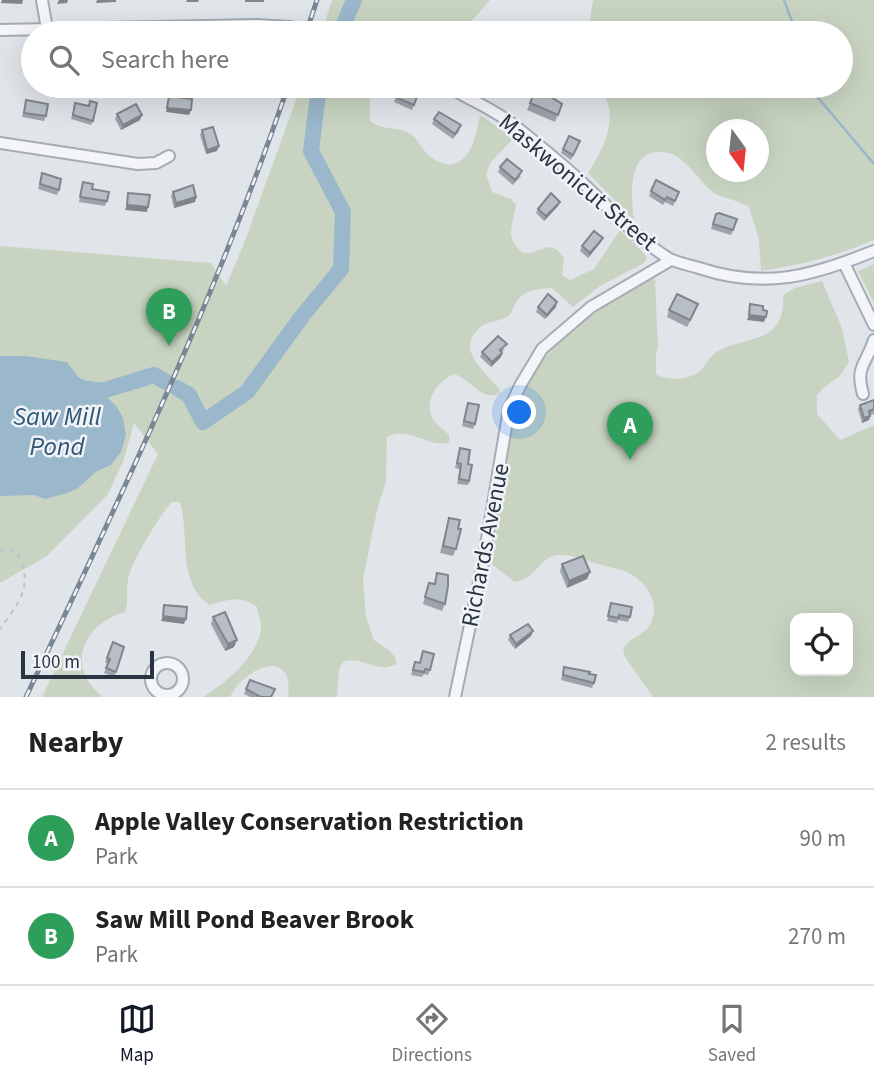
<!DOCTYPE html>
<style>
:root{--surface:#fff;--page:#f2f2f2;--text:#222;--muted:#767676;--line:#e0e0e0;--accent:#111827}
body{margin:0;font-family:"Source Sans 3",sans-serif;background:var(--page);color:var(--text)}
.controls{position:absolute;right:21px;bottom:21px;display:grid;overflow:hidden;border-radius:14px;box-shadow:0 7px 28px #0002}
.controls button{width:63px;height:63px;display:grid;place-items:center;padding:0;border:0;border-bottom:2px solid var(--line);background:var(--surface);color:var(--text);font:35px sans-serif}
.compass{position:absolute;left:706px;top:119px;width:63px;height:63px;border-radius:50%;background:var(--surface);box-shadow:0 7px 28px #0002;rotate:165deg}
.scale{position:absolute;left:21px;bottom:18px;width:133px;box-sizing:border-box;padding-left:7px;border:4px solid #283442;border-top:0;font-size:19px;line-height:24px;white-space:nowrap;color:#283442;-webkit-text-stroke:5px #f0f3f7;paint-order:stroke}
.you{position:absolute;left:520px;top:413px;width:24px;height:24px;margin:-18px;border:5px solid #fff;border-radius:50%;background:#1a73e8;box-shadow:0 0 0 10px #1a73e833}
.badge{display:grid;place-items:center;width:46px;height:46px;border-radius:50%;background:var(--accent);color:#fff;font-size:23px;font-weight:700}
.pin{position:absolute;translate:-50% -58px;filter:drop-shadow(0 2px 4px #0008)}
.pin::after{content:'';position:absolute;top:37px;width:24px;height:21px;background:inherit;clip-path:polygon(0 0,100% 0,50% 100%)}
.list{margin:0;padding:0;list-style:none}
h2{display:flex;justify-content:space-between;align-items:center;height:91px;margin:0;padding:0 28px;font-size:30px}
h2 small{font-size:23px;font-weight:400;color:var(--muted)}
.list li{display:grid;grid-template-columns:46px 1fr auto;gap:21px;align-items:center;box-sizing:border-box;height:98px;padding:0 28px;border-top:2px solid var(--line)}
.list b{display:block;font-size:26px;white-space:nowrap}
.list p{margin:0;font-size:23px;white-space:nowrap;color:var(--muted)}
.list em{font-size:23px;font-style:normal;color:var(--muted)}
.icon{flex:none;width:38px;height:38px;fill:none;stroke:currentColor;stroke-width:2;stroke-linecap:round;stroke-linejoin:round}
.map{position:relative;flex:none;width:874px;height:697px;overflow:hidden}
.search{position:absolute;background:var(--surface);box-shadow:0 7px 28px #0002;left:21px;right:21px;top:21px;height:77px;display:flex;align-items:center;gap:18px;box-sizing:border-box;padding:0 24px;border-radius:38px;color:var(--muted);font-size:26px}
.sheet{height:287px;background:var(--surface)}
nav{display:flex;justify-content:space-around;align-items:center;box-sizing:border-box;height:98px;border-top:2px solid var(--line);background:var(--surface);font-size:19px;color:var(--muted)}
nav a{display:grid;justify-items:center;gap:4px}
nav .on{color:var(--accent)}
.map>svg:first-child{display:block}
</style>
<div class="map">
<svg width="874" height="697" viewBox="0 0 874 697">
<rect width="100%" height="100%" fill="#e0e5ea"/>
<g fill="#c8d4c1" fill-rule="evenodd">
<path d="M332 0H490L461 33H355L325 22Z"/>
<path d="M593 0H874V240C836 256 801 265 761 271L759 240 749 207C738 200 725 199 714 193 699 182 691 164 674 155 670 153 664 152 658 152 627 153 631 197 634 220L588 173C605 146 621 115 599 86H841V33H585L589 27ZM716 130H758V172H716Z"/>
<path d="M301 86H378L370 99V121C385 132 400 126 411 134 419 140 423 152 432 158 466 180 476 140 480 115L514 138 491 162 486 174 492 192 511 199 516 205C515 214 511 224 511 233 511 238 514 244 518 248 531 266 549 230 564 259L562 275 570 280 594 269 620 230 643 252 647 258 644 263 600 286 573 307 552 288C539 289 526 289 517 301 513 306 513 312 508 316 501 322 490 320 482 326 451 350 489 374 500 390L499 394C480 401 470 378 454 374 437 382 423 401 433 419 437 426 444 429 449 435V442C432 450 409 425 387 437L386 482 378 506 363 579 366 617 374 640 390 651 396 659V664C379 675 362 655 343 662L339 669 337 697H288C295 647 246 665 230 697H203C226 683 257 657 261 629 262 622 258 614 257 607 241 595 227 600 209 605 176 581 190 536 180 502H172C160 514 131 563 128 579 126 591 129 600 125 612 83 624 64 667 103 697H42L158 454 134 423 124 459 108 494 47 556 0 583V246L211 263 226 286 245 241Z"/>
<path d="M874 264V303L858 271Z"/>
<path d="M655 278 658 348 656 353V374C669 382 692 380 702 369 707 363 709 357 716 352 744 335 786 346 783 295L795 288 822 281 842 328 849 362 839 377 824 387 817 395V414L840 440 874 425V697H653L625 657 623 650C630 635 647 636 652 620 660 598 642 577 622 570 615 568 608 567 601 565 588 561 573 554 559 555 537 557 538 579 514 582L491 563C496 530 502 496 507 463 511 438 514 414 524 390 546 342 608 299 655 278ZM795 618H848V671H795Z"/>
</g>
<path fill="#9ab7cb" d="M0 356H25L67 362 78 377 97 387 117 407 123 418 126 435 121 452 111 465 97 471 78 488 68 493 45 499 34 495 0 496Z"/>
<g fill="none" stroke-linecap="round" stroke-linejoin="round">
<g stroke="#9ab7cb" stroke-width="2.5">
<path d="M784 0 794 27 788 33"/>
<path d="M803 86 820 100 874 164"/>
</g>
<g stroke="#9ab7cb" stroke-width="16">
<path d="M340 33 354 0"/>
<path d="M82 388 102 391 154 375 166 382"/>
<path d="M177 388 189 395 203 422 247 392 303 315 341 269 343 212 311 151 319 86"/>
</g>
<g stroke="#a5acb4" stroke-width="14">
<g id="minor">
<path d="M42 0 47 29"/>
<path d="M0 30 258 25 291 27"/>
<path d="M446 86C469 99 494 109 515 126 540 146 565 166 588 188 614 213 638 239 668 258 677 263 689 265 699 268 765 290 812 276 874 251"/>
<path d="M0 143 138 164 156 163 169 156"/>
<path d="M844 263 874 325"/>
<path d="M863 394C855 366 866 365 874 340"/>
<circle cx="167" cy="679" r="16"/>
<path d="M455 697 483 563 509 409 521 384 542 349 591 307 671 260"/>
</g>
</g>
<path stroke="#bec3c9" stroke-width="2" stroke-dasharray="5 5" stroke-linecap="butt" d="M0 551 5 549 16 551C35 585 20 601 0 629"/>
<use href="#minor" stroke="#f3f5f8" stroke-width="10"/>
<g stroke="#798694" stroke-width="5">
<g id="rail">
<path d="M306 33 317 0"/>
<path d="M26 697C121 496 217 296 288 86"/>
</g>
</g>
<use href="#rail" stroke="#f0f3f7" stroke-width="2.5" stroke-dasharray="8" stroke-linecap="butt"/>
</g>
<g fill="#9da3ab">
<path d="M400 86 418 94 412 110 394 102Z"/>
<path d="M534 93 562 104 555 122 527 110Z"/>
<path d="M26 100 46 116 44 121 22 117Z"/>
<path d="M90 101 93 121 91 125 71 119 75 103 88 106Z"/>
<path d="M117 114 140 120 121 130 115 119Z"/>
<path d="M434 119 460 130 453 139 432 124Z"/>
<path d="M202 130 217 151 206 154 200 135Z"/>
<path d="M578 146 571 160 561 153 563 149Z"/>
<path d="M500 167 521 176 513 185 498 172Z"/>
<path d="M42 173 59 190 57 195 38 189Z"/>
<path d="M83 182 107 201 105 206 79 202Z"/>
<path d="M651 191 679 192 673 206 665 202 663 205 649 196Z"/>
<path d="M173 192 196 197 195 202 174 208 171 196Z"/>
<path d="M558 206 544 221 536 213 538 209Z"/>
<path d="M716 214 737 219 731 235 711 229Z"/>
<path d="M601 242 588 258 580 251 582 246Z"/>
<path d="M538 307H556L545 319 536 312Z"/>
<path d="M669 310 695 312 687 327 667 317Z"/>
<path d="M505 349 502 352 501 357 491 367 480 357 482 352Z"/>
<path d="M874 400V414L870 415 869 420 862 423 858 409 860 405Z"/>
<path d="M468 403 475 424 473 429 462 426Z"/>
<path d="M460 448 468 464 469 481 468 485 457 484 460 469 455 468Z"/>
<path d="M449 518 458 529 456 549 453 556 440 553Z"/>
<path d="M562 564 590 572 587 579 567 588 560 571Z"/>
<path d="M437 573 445 604 442 611 423 604 429 583 434 584Z"/>
<path d="M611 603 630 617 628 622 618 620 617 623 607 621Z"/>
<path d="M213 617 237 640 234 647 225 651 211 624Z"/>
<path d="M533 631 531 636 515 649 508 640 510 635Z"/>
<path d="M113 642 124 647 114 677 104 673 108 664 105 662Z"/>
<path d="M423 651 430 670 428 675 424 674 422 677 411 675 415 662 420 663Z"/>
<path d="M564 667 589 674 594 683 592 688 561 680Z"/>
<path d="M246 689H275L272 697H250L244 694Z"/>
</g>
<g fill="#80858b">
<path d="M2 0H23L22 4 1 3Z"/>
<path d="M59 0H68L67 3 57 4Z"/>
<path d="M97 0H116V2L96 3Z"/>
<path d="M187 0H199L198 2H186Z"/>
<rect x="245" y="0" width="19" height="2"/>
<path d="M167 108 191 110 189 115 166 112Z"/>
<path d="M142 115 140 120 121 130 123 125Z"/>
<path d="M219 146 217 151 206 154 207 150Z"/>
<path d="M196 197 195 202 174 208 176 203Z"/>
<path d="M560 202 558 206 544 221 546 216Z"/>
<path d="M127 205 148 207 147 212 125 210Z"/>
<path d="M603 238 601 242 588 258 590 253Z"/>
<path d="M557 302 556 307 545 319 547 315Z"/>
<path d="M749 315 766 317 764 322 747 320Z"/>
<path d="M502 353 501 357 491 367 492 362Z"/>
<path d="M870 416 869 420 862 423 864 418Z"/>
<path d="M590 572 587 579 567 588 569 581Z"/>
<path d="M163 616 186 619 184 624 161 621Z"/>
<path d="M533 631 531 636 515 649 516 644Z"/>
<path d="M237 640 234 647 225 651 228 644Z"/>
</g>
<g fill="#b7bec7" stroke="#80858b" stroke-width="2">
<rect x="26" y="65" width="7" height="8"/>
<path d="M400 86 418 94 414 105 395 97Z"/>
<path d="M534 93 542 97 548 95 562 104 558 115 530 103Z"/>
<path d="M169 96 192 99 191 110 167 108Z"/>
<path d="M26 100 48 104 46 116 24 113Z"/>
<path d="M90 101 97 103 93 121 73 115 75 103 89 106Z"/>
<path d="M136 104 142 115 123 125 117 114Z"/>
<path d="M439 112 461 125 455 134 434 119Z"/>
<path d="M213 127 219 146 207 150 202 130Z"/>
<path d="M569 136 580 141 573 155 563 149Z"/>
<path d="M507 159 522 171 515 180 500 167Z"/>
<path d="M42 173 61 179 59 190 40 184Z"/>
<path d="M656 180 679 192 675 201 667 197 665 200 651 191Z"/>
<path d="M83 182 93 184 92 189 109 192 107 201 80 197Z"/>
<path d="M193 185 196 197 176 203 173 192Z"/>
<path d="M128 193 150 195 148 207 127 205Z"/>
<path d="M551 193 560 202 546 216 538 209Z"/>
<path d="M719 213 737 219 733 230 713 224 716 214Z"/>
<path d="M594 231 603 238 590 253 582 246Z"/>
<path d="M548 294 557 302 547 315 538 307Z"/>
<path d="M677 294 698 304 690 320 669 310Z"/>
<path d="M750 304 763 306V310L767 311 766 317 749 315Z"/>
<path d="M498 336 507 344 500 350 502 353 492 362 482 352Z"/>
<path d="M874 400V409L869 411 870 416 864 418 860 405Z"/>
<path d="M468 403 479 405 475 424 464 421Z"/>
<path d="M460 448 470 450 468 464 472 465 469 481 459 479 461 464 457 463Z"/>
<path d="M449 518 460 520 458 529H461L456 549 443 546Z"/>
<path d="M583 556 590 572 569 581 562 564Z"/>
<path d="M437 573 448 575V586L445 604 425 597 429 583 435 584Z"/>
<path d="M611 603 632 607 630 617 619 615V618L608 616Z"/>
<path d="M164 605 187 607 186 619 163 616Z"/>
<path d="M225 612 237 640 228 644 213 617Z"/>
<path d="M528 624 533 631 516 644 510 635Z"/>
<path d="M113 642 124 647 116 672 106 668 110 659 107 658Z"/>
<path d="M423 651 434 654 430 670 425 669 424 672 413 670 415 662 420 663Z"/>
<path d="M564 667 590 672 589 674 596 675 594 683 563 675Z"/>
<path d="M250 680 275 689 271 697H261L246 689Z"/>
</g>
<g text-anchor="middle" stroke-width="5" stroke-linejoin="round" paint-order="stroke">
<g font-size="24" fill="#283442" stroke="#f0f3f7">
<text transform="translate(578 182) rotate(40)" y="8">Maskwonicut Street</text>
<text transform="translate(485 545) rotate(-79)" y="8">Richards Avenue</text>
</g>
<g font-size="26" font-style="italic" fill="#305777" stroke="#f0f3f7">
<text x="57" y="425">Saw Mill<tspan x="57" dy="30">Pond</tspan></text>
</g>
</g>
</svg>
<div class="controls">
<button><svg class="icon" aria-label="locate" viewBox="0 0 24 24"><circle cx="12" cy="12" r="6"/><path d="M12 2v4M12 18v4M2 12h4M18 12h4"/></svg></button>
</div>
<svg class="compass" viewBox="-18 -18 36 36"><path d="M0-13l5 13h-10z" fill="#e53935"/><path d="M0 13l5-13h-10z" fill="#767676"/></svg>
<div class="scale">100 m</div>
<div class="you"></div>
<div class="pin badge" style="left:630px;top:460px;background:#2e9e5b">A</div>
<div class="pin badge" style="left:169px;top:346px;background:#2e9e5b">B</div>
<div class="search"><svg class="icon" aria-label="search" viewBox="0 0 24 24"><circle cx="10" cy="10" r="6"/><path d="M15 15l6 6"/></svg>Search here</div>
</div>
<section class="sheet">
<h2>Nearby<small>2 results</small></h2>
<ul class="list">
<li><span class="badge" style="background:#2e9e5b">A</span><div><b>Apple Valley Conservation Restriction</b><p>Park</p></div><em>90 m</em></li>
<li><span class="badge" style="background:#2e9e5b">B</span><div><b>Saw Mill Pond Beaver Brook</b><p>Park</p></div><em>270 m</em></li>
</ul>
</section>
<nav>
<a class="on"><svg class="icon" aria-label="map" viewBox="0 0 24 24"><path d="M3 6l6-2 6 2 6-2v14l-6 2-6-2-6 2zM9 4v14M15 6v14"/></svg>Map</a>
<a><svg class="icon" aria-label="directions" viewBox="0 0 24 24"><path d="M12 3l9 9-9 9-9-9zM9 14v-3h6M13 9l2 2-2 2"/></svg>Directions</a>
<a><svg class="icon" aria-label="saved" viewBox="0 0 24 24"><path d="M7 4h10v16l-5-4-5 4z"/></svg>Saved</a>
</nav>
